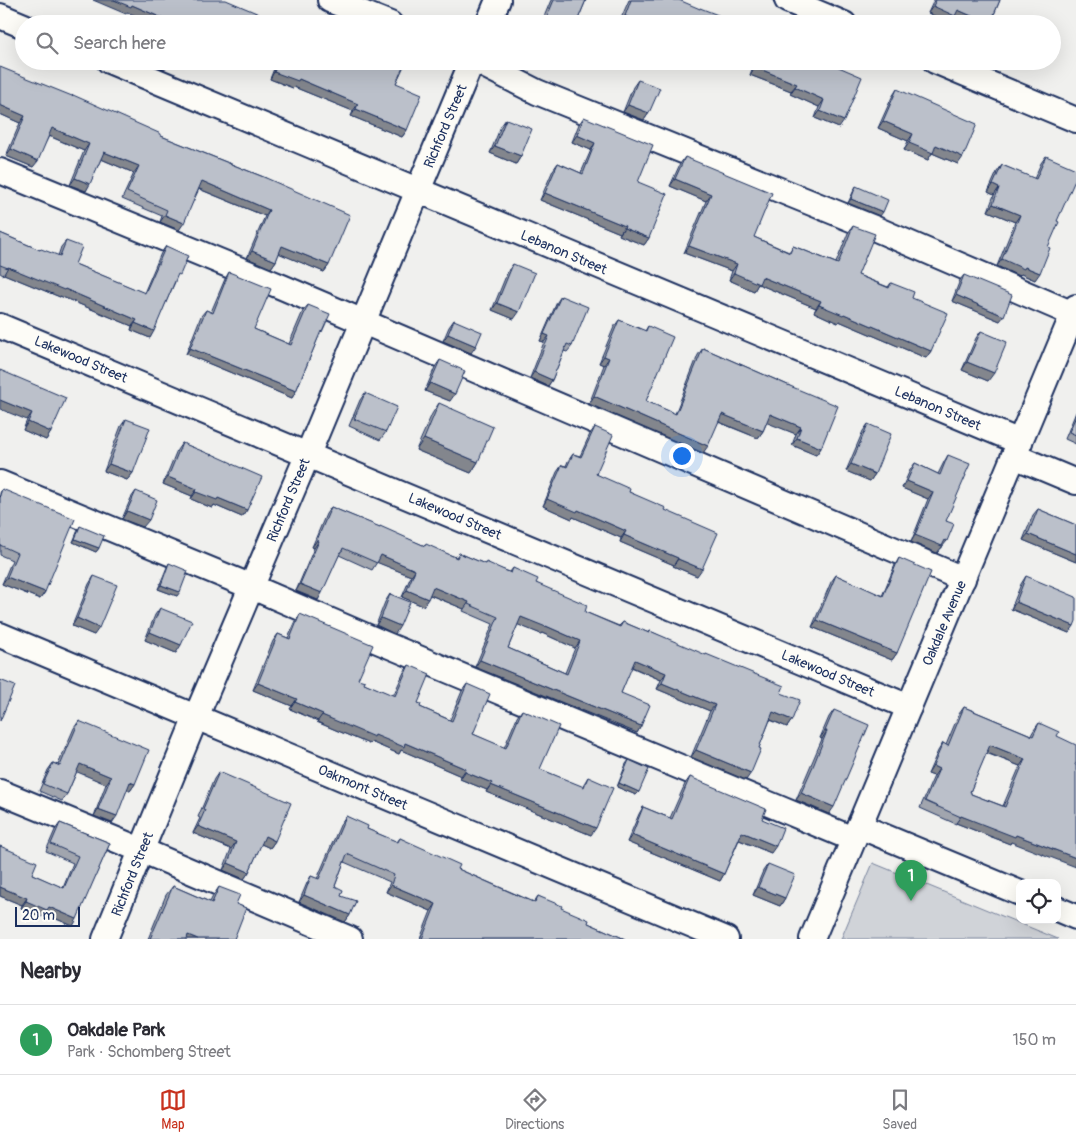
<!DOCTYPE html>
<meta charset="utf-8">
<style>
:root{--surface:#fff;--page:#f7f7f7;--text:#2b2b33;--muted:#7c7c81;--line:#e1e1e2;--accent:#c8321e}
body{margin:0;font-family:Pangolin,sans-serif;background:var(--page);color:var(--text)}
.controls{position:absolute;right:15px;bottom:15px;display:grid;overflow:hidden;border-radius:10px;box-shadow:0 5px 20px #0002}
.controls button{width:45px;height:45px;display:grid;place-items:center;padding:0;border:0;border-bottom:1px solid var(--line);background:var(--surface);color:var(--text);font:25px sans-serif}
.scale{position:absolute;left:15px;bottom:12px;width:65px;box-sizing:border-box;padding-left:5px;border:2px solid #1b2f5e;border-top:0;font-size:14px;line-height:18px;white-space:nowrap;color:#1b2f5e;-webkit-text-stroke:4px #fdfcf7;paint-order:stroke}
.you{position:absolute;left:681px;top:455px;width:18px;height:18px;margin:-12px;border:4px solid #fff;border-radius:50%;background:#1a73e8;box-shadow:0 0 0 8px #1a73e833}
.badge{display:grid;place-items:center;width:32px;height:32px;border-radius:50%;background:var(--accent);color:#fff;font-size:16px;font-weight:700}
.pin{position:absolute;translate:-50% -41px;filter:drop-shadow(0 1px 2px #0008)}
.pin::after{content:'';position:absolute;top:26px;width:18px;height:15px;background:inherit;clip-path:polygon(0 0,100% 0,50% 100%)}
.list{margin:0;padding:0;list-style:none}
h2{display:flex;justify-content:space-between;align-items:center;height:65px;margin:0;padding:0 20px;font-size:21px}
h2 small{font-size:16px;font-weight:400;color:var(--muted)}
.list li{display:grid;grid-template-columns:32px 1fr auto;gap:15px;align-items:center;box-sizing:border-box;height:70px;padding:0 20px;border-top:1px solid var(--line)}
.list b{display:block;font-size:19px;white-space:nowrap}
.list p{margin:0;font-size:16px;white-space:nowrap;color:var(--muted)}
.list em{font-size:16px;font-style:normal;color:var(--muted)}
.icon{flex:none;width:28px;height:28px;fill:none;stroke:currentColor;stroke-width:2;stroke-linecap:round;stroke-linejoin:round}
.map{position:relative;flex:none;width:1076px;height:939px;overflow:hidden}
.search{position:absolute;background:var(--surface);box-shadow:0 5px 20px #0002;left:15px;right:15px;top:15px;height:55px;display:flex;align-items:center;gap:12px;box-sizing:border-box;padding:0 18px;border-radius:28px;color:var(--muted);font-size:19px}
.sheet{height:135px;background:var(--surface)}
nav{display:flex;justify-content:space-around;align-items:center;box-sizing:border-box;height:70px;border-top:1px solid var(--line);background:var(--surface);font-size:14px;color:var(--muted)}
nav a{display:grid;justify-items:center;gap:2px}
nav .on{color:var(--accent)}
.map>svg:first-child{display:block}
</style>
<div class="map">
<svg width="1076" height="939" viewBox="0 0 1076 939">
<rect width="100%" height="100%" fill="#f0f0ee"/>
<filter id="ink" filterUnits="userSpaceOnUse"><feTurbulence type="fractalNoise" baseFrequency=".02" numOctaves="2"/><feDisplacementMap in="SourceGraphic" scale="10" xChannelSelector="R" yChannelSelector="G"/><feConvolveMatrix kernelMatrix="1 2 1 2 8 2 1 2 1" color-interpolation-filters="sRGB"/></filter>
<g filter="url(#ink)">
<path fill="#d0d3d8" stroke="#76819b" d="M873 863 1058 939H841Z"/>
<g fill="none" stroke-linecap="round" stroke-linejoin="round">
<g stroke="#1b2f5e" stroke-width="28">
<g id="minor">
<path d="M330 0 390 24"/>
<path d="M787 0 844 24"/>
<path d="M0 16 24 26"/>
<path d="M488 24 498 0"/>
<path d="M109 61 1020 442"/>
<path d="M476 61 537 92 876 229 1073 314"/>
<path d="M935 61 1076 120"/>
<path d="M0 171 282 287 963 579"/>
<path d="M0 326 909 707"/>
<path d="M1014 456 1076 482"/>
<path d="M0 483 252 587 380 642 853 839"/>
<path d="M0 635 726 939"/>
<path d="M0 792 141 850 350 939"/>
<path d="M859 826 1020 893"/>
<path d="M1057 909 1076 917"/>
<path d="M105 939 196 717 308 454 472 61"/>
<path d="M812 939 1076 307"/>
</g>
</g>
<use href="#minor" stroke="#fdfcf7" stroke-width="24"/>
</g>
<g fill="#a1a5ae" stroke="#1b2f5e" fill-rule="evenodd">
<path d="M551 0H586L576 24H541Z"/>
<path d="M629 0H679L720 24H621L619 23Z"/>
<path d="M934 0H1000L990 24H968L954 18 950 23 928 13Z"/>
<path d="M277 61H406L396 83 407 130 402 137 351 116 353 111 294 87 293 88 270 79Z"/>
<path d="M755 61H828L834 65 839 128 815 118 819 107 790 94 791 91 750 75Z"/>
<path d="M638 80 649 113 644 120 623 112 633 87Z"/>
<path d="M897 89 958 164 932 153 928 160 904 150 908 141 878 128 892 97Z"/>
<path d="M0 114 161 136 266 178 329 265 324 272 279 253 276 261 271 268 247 258 265 216 199 189 179 230 160 222 162 216 122 199 134 173 101 159 86 191 70 185 84 151 49 136 33 167 6 156 20 123Z"/>
<path d="M584 117 638 182 649 238 644 245 619 235 620 233 540 200 553 170 558 163 581 173 591 150 572 142 579 124Z"/>
<path d="M506 119 521 156 516 164 490 153 501 126Z"/>
<path d="M1046 156 1057 221 1035 280 1021 274 1019 276 997 266 1015 222 988 211 994 195 988 192 997 172 1002 165 1034 179 1041 163Z"/>
<path d="M685 157 754 237 789 252 793 246 836 263 848 233 853 226 858 275 888 287 891 283 912 298 931 351 926 358 839 321 838 323 814 312 816 308 758 284 754 291 729 280 732 271 684 253 706 201 670 186 680 164Z"/>
<path d="M856 186 880 216 848 203 854 190Z"/>
<path d="M0 233 40 250 58 256 61 247 66 241 75 264 144 293 161 253 166 246 175 282 150 338 131 330 132 326 60 296V297L4 274 3 275 0 273Z"/>
<path d="M513 264 514 319 492 310 508 271Z"/>
<path d="M229 272 254 329 289 344 303 311 308 305 318 338 296 391 292 398 186 354 201 316 206 310 211 312 225 279Z"/>
<path d="M964 275 1000 321 952 301 960 280Z"/>
<path d="M561 296 572 346 567 352 564 351 552 380 548 386 530 378 544 342 540 341 557 302Z"/>
<path d="M454 320 471 353 443 341 449 327Z"/>
<path d="M619 320 645 331 648 326 646 401 675 414 698 355 703 348 790 386 821 448 816 455 792 445 796 434 767 422 763 431 758 438 718 422 703 453 589 404 604 365 599 363 614 327Z"/>
<path d="M981 331 988 381 962 370 976 338Z"/>
<path d="M440 360 450 401 425 391 435 367Z"/>
<path d="M0 370 51 432 46 440 23 430 27 420Z"/>
<path d="M365 393 386 432 380 440 349 426 360 400Z"/>
<path d="M439 403 478 462 471 473 416 450 432 414Z"/>
<path d="M1076 412V444L1065 439Z"/>
<path d="M126 419 133 473 127 480 104 471 121 426Z"/>
<path d="M868 424 875 474 870 481 846 471 863 431Z"/>
<path d="M595 427 596 474 629 492 665 510 697 576 673 566 674 565 620 542 621 538 573 517 572 519 543 506 557 472 562 465 566 466 568 461 573 454 580 456 590 434Z"/>
<path d="M182 443 232 464 247 510 242 517 214 505 212 508 191 499 192 496 163 484 177 450Z"/>
<path d="M948 455 946 521 942 548H941L937 553 911 542 928 499 902 488 910 470 915 463 938 474 944 462Z"/>
<path d="M2 489 45 592 40 599 2 584 12 560 0 555V493Z"/>
<path d="M136 491 143 527 122 519 131 498Z"/>
<path d="M331 507 425 546 456 557 459 553 485 564 510 572 513 568 536 583 585 612 619 626 623 622 649 633 650 631 781 693 792 720 787 727 770 720 746 780 691 757 710 711 657 689 661 680 631 667 621 693 641 726 637 733 475 667 493 624 463 611 464 609 430 595 423 606 402 597 411 576 377 562 372 570 339 555 318 600 296 591 314 548 312 547 326 514ZM518 624 541 634 542 633 575 648 565 673 508 648Z"/>
<path d="M1038 509 1076 525V562L1023 540 1033 515Z"/>
<path d="M80 526 99 548 96 552 73 542 78 530Z"/>
<path d="M899 558 897 653 892 660 812 627 831 582 836 575 882 596 895 565Z"/>
<path d="M169 563 177 596 158 589 167 567Z"/>
<path d="M94 576V635L72 626 89 584Z"/>
<path d="M1026 576 1069 633 1011 609 1021 584Z"/>
<path d="M390 594 395 634 376 625 385 602Z"/>
<path d="M160 608 176 653 145 640 155 615Z"/>
<path d="M300 614 358 679 364 683 393 696 404 672 409 665 418 703 420 707 450 720 462 691 467 684 473 734 504 748 517 717 522 710 540 769 582 787 588 777 591 835 486 792 487 790 460 779 461 776 401 750 399 754 371 742 369 744 317 722 318 721 290 709 292 706 253 690 273 641 278 634 288 638 296 621Z"/>
<path d="M964 707 1031 735 1034 730 1039 723 1011 842 1010 844 956 823V824L920 808 934 776 928 774 938 751 943 743 946 745 959 714ZM986 753 1020 766 1003 806 971 794 970 792Z"/>
<path d="M834 710 829 814 796 800 822 739 820 738 829 717Z"/>
<path d="M79 721 135 784 130 791 127 790 112 823 94 816 106 784 77 771 67 794 62 801 39 791 48 770 53 763 58 765 74 728Z"/>
<path d="M629 760 636 795 617 787 626 764Z"/>
<path d="M219 772 275 841 270 848 261 844 249 872 244 879 223 870 231 849 193 833 200 818 198 817 214 779Z"/>
<path d="M690 777 762 819 771 853 739 840 724 874 720 881 627 842 639 814 643 807 670 818 685 784Z"/>
<path d="M346 816 367 829 397 842 400 838 458 869 534 902 538 896 588 923 625 939H420L431 911 386 892 390 882 344 862 335 886 341 896 350 915 345 922 299 902 307 883 311 876 317 879 341 823Z"/>
<path d="M60 823 110 843 73 926 45 914 42 917 21 908 22 905 0 896V846L32 874 63 888 73 863 46 851 55 830Z"/>
<path d="M768 864 785 898 780 906 753 895 763 871Z"/>
<path d="M173 886 210 902 213 896 219 887 236 904 234 939H148L166 895Z"/>
</g>
<g fill="#83868d" stroke="#1b2f5e">
<path d="M93 0H114L132 5 176 24H155L127 12 126 14Z"/>
<path d="M933 6 958 10 990 24H968L954 18 950 23 928 13Z"/>
<path d="M625 16 644 24H621L619 23Z"/>
<path d="M220 61H238L234 67Z"/>
<path d="M755 67 797 84 791 91 750 75Z"/>
<path d="M274 72 299 79 358 104 353 111 294 87 293 88 270 79Z"/>
<path d="M795 87 824 100 819 107 790 94Z"/>
<path d="M0 105 25 116 20 123 0 114Z"/>
<path d="M628 105 649 113 644 120 623 112Z"/>
<path d="M356 109 407 130 402 137 351 116Z"/>
<path d="M820 111 844 121 839 128 815 118Z"/>
<path d="M883 121 913 134 908 141 878 128Z"/>
<path d="M52 128 89 144 84 151 47 135Z"/>
<path d="M577 135 595 143 591 150 572 142Z"/>
<path d="M909 143 936 145 963 157 958 164 932 153 928 160 904 150Z"/>
<path d="M495 146 521 156 516 164 490 153Z"/>
<path d="M11 149 38 161 33 167 6 156Z"/>
<path d="M104 152 139 166 134 173 99 158Z"/>
<path d="M75 178 90 184 86 191 70 185Z"/>
<path d="M675 179 711 194 706 201 670 186Z"/>
<path d="M202 181 269 210 265 216 197 188Z"/>
<path d="M993 185 999 188 994 195 988 192Z"/>
<path d="M545 193 625 226 620 233 540 200Z"/>
<path d="M851 199 883 212 880 216 848 203Z"/>
<path d="M993 204 1020 215 1015 222 988 211Z"/>
<path d="M165 215 184 223 179 230 160 222Z"/>
<path d="M624 228 649 238 644 245 619 235Z"/>
<path d="M282 246 329 265 324 272 278 253Z"/>
<path d="M689 246 737 264 732 271 684 253Z"/>
<path d="M252 251 276 261 271 268 247 258Z"/>
<path d="M1002 259 1025 267 1040 273 1035 280 1021 274 1019 276 997 266Z"/>
<path d="M8 267 65 289 137 320 132 326 60 296V297L4 274Z"/>
<path d="M734 273 762 277 821 301 816 308 758 284 754 291 729 280Z"/>
<path d="M956 295 1004 316 1000 321 952 301Z"/>
<path d="M497 303 519 312 514 319 492 310Z"/>
<path d="M819 305 844 314 931 351 926 358 839 321 838 323 814 312Z"/>
<path d="M135 323 154 331 150 338 131 330Z"/>
<path d="M448 334 476 346 471 353 443 341Z"/>
<path d="M544 334 549 336 544 342 540 341Z"/>
<path d="M190 348 296 391 292 398 186 354Z"/>
<path d="M604 356 609 358 604 365 599 363Z"/>
<path d="M967 362 994 373 988 381 962 370Z"/>
<path d="M534 372 552 380 548 386 530 378Z"/>
<path d="M430 383 455 394 450 401 425 391Z"/>
<path d="M594 396 708 446 703 453 589 404Z"/>
<path d="M0 400 32 413 27 420 0 409Z"/>
<path d="M722 414 763 431 758 438 717 421Z"/>
<path d="M770 414 801 427 796 434 765 422Z"/>
<path d="M28 422 51 432 46 440 23 430Z"/>
<path d="M797 438 821 448 816 455 792 445Z"/>
<path d="M424 439 478 462 471 473 416 450Z"/>
<path d="M109 464 133 473 127 480 104 471Z"/>
<path d="M851 464 875 474 870 481 846 471Z"/>
<path d="M168 477 197 489 192 496 163 484Z"/>
<path d="M907 481 933 492 928 499 902 488Z"/>
<path d="M196 492 218 498 247 510 242 517 214 505 212 508 191 499Z"/>
<path d="M547 499 578 510 626 531 621 538 573 517 572 519 543 506Z"/>
<path d="M127 511 149 520 143 527 122 519Z"/>
<path d="M1028 534 1076 554V562L1023 540Z"/>
<path d="M624 535 678 558 674 565 620 542Z"/>
<path d="M915 535 945 540 947 541 937 553 911 542Z"/>
<path d="M75 539 99 548 96 552 73 542Z"/>
<path d="M317 540 319 541 314 548 312 547Z"/>
<path d="M381 555 415 570 411 576 376 562Z"/>
<path d="M678 559 702 569 697 576 673 566Z"/>
<path d="M7 577 45 592 40 599 2 584Z"/>
<path d="M300 584 322 593 318 600 296 591Z"/>
<path d="M161 585 180 592 177 596 158 589Z"/>
<path d="M433 587 469 602 464 609 428 594Z"/>
<path d="M407 590 428 599 423 606 402 597Z"/>
<path d="M1016 602 1074 626 1069 633 1011 609Z"/>
<path d="M521 617 546 626 580 641 575 648 542 633 541 634 516 624Z"/>
<path d="M77 618 99 628 94 635 72 626Z"/>
<path d="M381 618 400 626 395 634 376 625Z"/>
<path d="M817 620 897 653 892 660 812 627Z"/>
<path d="M150 632 181 645 176 653 145 640Z"/>
<path d="M480 660 641 726 637 733 475 667Z"/>
<path d="M635 660 666 673 661 680 630 666Z"/>
<path d="M258 683 297 699 292 706 253 690Z"/>
<path d="M662 683 715 705 710 711 657 689Z"/>
<path d="M295 702 323 714 318 721 290 709Z"/>
<path d="M773 712 792 720 787 727 769 719Z"/>
<path d="M322 715 375 735 405 743 466 769 461 776 401 750 399 754 371 742 369 744 317 722Z"/>
<path d="M825 731H827L822 739 820 738Z"/>
<path d="M990 745 1025 759 1020 766 985 752Z"/>
<path d="M696 750 751 773 746 780 691 757Z"/>
<path d="M80 764 111 777 106 784 75 771Z"/>
<path d="M933 766 939 769 934 776 928 774Z"/>
<path d="M465 772 492 783 487 790 460 779Z"/>
<path d="M130 782 135 784 130 791 125 789Z"/>
<path d="M619 783 639 792 636 795 617 787Z"/>
<path d="M491 785 596 828 591 835 486 792Z"/>
<path d="M801 793 834 807 829 814 796 800Z"/>
<path d="M98 809 117 816 112 823 94 816Z"/>
<path d="M961 816 1016 835 1076 858V867L1011 842 1010 844 956 823Z"/>
<path d="M198 826 236 842 231 849 193 833Z"/>
<path d="M742 832 776 846 771 853 737 839Z"/>
<path d="M632 835 724 874 720 881 627 842Z"/>
<path d="M265 836 275 841 270 848 259 843Z"/>
<path d="M228 863 249 872 244 879 223 870Z"/>
<path d="M391 885 436 904 431 911 386 892Z"/>
<path d="M0 887 27 898 22 905 0 896Z"/>
<path d="M758 887 785 898 780 906 753 895Z"/>
<path d="M304 895 350 915 345 922 299 902Z"/>
<path d="M26 901 49 907 77 919 73 926 45 914 42 917 21 908Z"/>
<path d="M188 935 198 939H186Z"/>
</g>
<g fill="#bbc0ca" stroke="#1b2f5e" fill-rule="evenodd">
<path d="M114 0H226L259 14 255 24H176L132 5 131 7Z"/>
<path d="M554 0H586L576 24H544Z"/>
<path d="M631 0H679L700 9V8L723 17 720 24H644L625 16Z"/>
<path d="M936 0H1000L990 24 958 10 955 16 933 6Z"/>
<path d="M279 61H406L396 83 422 94 407 130 356 109 358 104 299 79 298 81 274 72Z"/>
<path d="M758 61H828L834 64V65L862 77 844 121 820 111 824 100 795 87 797 84 755 67Z"/>
<path d="M0 67 72 96 73 95 161 134V136L266 178 350 215 329 265 282 246 276 261 252 251 269 210 202 181 184 223 165 215 167 210 127 192 139 166 104 152 90 184 75 178 89 144 52 128 38 161 11 149 25 116 0 105Z"/>
<path d="M638 80 660 88 649 113 628 105Z"/>
<path d="M897 89 977 124 963 157 936 145 933 153 909 143 913 134 883 121Z"/>
<path d="M584 117 653 145 638 182 667 194 649 238 624 228 625 226 545 193 558 163 583 174 595 143 577 135Z"/>
<path d="M506 119 532 129 521 156 495 146Z"/>
<path d="M1046 156 1076 169V178L1057 221 1059 222 1048 247 1050 248 1040 273 1025 267 1024 269 1002 259 1020 215 993 204 999 188 993 185 1002 165 1036 179Z"/>
<path d="M685 157 772 193 754 237 790 253 793 246 838 264 853 226 875 234 858 275 889 288 891 283 914 292 912 298 948 313 931 351 844 314 843 315 819 305 821 301 762 277 759 284 734 273 737 264 689 246 711 194 675 179Z"/>
<path d="M856 186 888 200 883 212 851 199Z"/>
<path d="M0 233 40 250 41 249 60 256 66 241 82 247 75 264 145 293 166 246 188 256 180 275 178 274 154 331 135 323 137 320 65 289 64 290 8 267V268L0 265Z"/>
<path d="M513 264 535 273 519 312 497 303Z"/>
<path d="M229 272 271 289 254 329 291 345 308 305 330 314 322 332 321 331 296 391 190 348 206 310 213 313Z"/>
<path d="M964 275 1012 295 1004 316 956 295Z"/>
<path d="M561 296 588 307 572 346 567 344 552 380 534 372 549 336 544 334Z"/>
<path d="M454 320 482 332 476 346 448 334Z"/>
<path d="M619 320 646 331 648 326 673 337 646 401 676 414 703 348 790 386 838 406 821 448 797 438 801 427 770 414 763 431 722 414 708 446 594 396 609 358 604 356Z"/>
<path d="M981 331 1007 342 994 373 967 362Z"/>
<path d="M440 360 465 371 455 394 430 383Z"/>
<path d="M0 370 66 398 51 432 28 422 32 413 0 400Z"/>
<path d="M365 393 397 407 386 432 354 419Z"/>
<path d="M439 403 493 427 478 462 424 439Z"/>
<path d="M1076 416V435L1069 432Z"/>
<path d="M126 419 150 428 133 473 109 464Z"/>
<path d="M868 424 891 434 875 474 851 464Z"/>
<path d="M595 427 613 435 596 474 630 489 629 492 666 508 665 510 718 533 702 569 678 559V558L624 535 626 531 578 510 577 512 547 499 562 465 567 467 573 454 581 457Z"/>
<path d="M182 443 212 455V454L232 463V464L262 477 247 510 218 498 217 500 196 492 197 489 168 477Z"/>
<path d="M948 455 970 464 965 475H966L946 521 954 524 947 541 945 540 942 546 915 535 933 492 907 481 915 463 940 475Z"/>
<path d="M2 489 75 519 45 592 7 577 17 553 0 545V495Z"/>
<path d="M136 491 157 500 149 520 127 511Z"/>
<path d="M331 507 380 527V526L425 546 426 544 457 558 459 553 485 564 486 562 511 573 513 568 538 579 536 583 587 605 585 612 620 627 623 622 649 633 650 631 706 655V654L784 686 781 693 800 700 792 720 773 712 759 748 761 749 751 773 696 750 715 705 662 683 666 673 635 660 621 693 650 705 641 726 480 660 498 617 468 604 469 602 433 587 428 599 407 590 415 570 381 555 377 563 343 548 342 551H341L322 593 300 584 319 541 317 540ZM521 617 546 627V626L580 641 567 674 508 648Z"/>
<path d="M1038 509 1076 525V554L1028 534Z"/>
<path d="M80 526 104 536 99 548 75 539Z"/>
<path d="M899 558 931 572 897 653 817 620 836 575 883 596Z"/>
<path d="M169 563 188 571 180 592 161 585Z"/>
<path d="M94 576 117 585 99 628 77 618Z"/>
<path d="M1026 576 1076 597V621L1074 626 1016 602Z"/>
<path d="M390 594 410 602 400 626 381 618Z"/>
<path d="M160 608 192 621 181 645 150 632Z"/>
<path d="M300 614 373 645 358 679 365 681 364 683 395 696 409 665 430 674 418 703 421 704 420 707 452 721 467 684 490 694 473 734 506 748 522 710 559 726 540 769 584 787 588 777 613 788 596 828 491 785 492 783 465 772 466 769 405 743 404 747 375 735 374 737 322 715 323 714 295 702 297 699 258 683 278 634 290 639Z"/>
<path d="M0 680 15 686 0 721Z"/>
<path d="M964 707 1033 736 1039 723 1059 732 1057 736 1076 745V762L1075 765H1076V858L1016 835 1015 837 961 816V817L925 801 939 769 933 766 943 743 948 746ZM990 745 1025 759 1005 807 971 794V792H970Z"/>
<path d="M834 710 869 725 834 807 801 793 814 764 827 731H825Z"/>
<path d="M79 721 149 750 135 784 130 782 117 816 98 809 111 777 80 764 67 794 43 784 53 763 60 766Z"/>
<path d="M629 760 649 769 639 792 619 783Z"/>
<path d="M219 772 291 803 275 841 265 836 249 872 228 863 236 842 198 826 205 810 203 809Z"/>
<path d="M690 777 766 809 762 819 783 828 776 846 742 832 724 874 632 835 643 807 672 819Z"/>
<path d="M346 816 368 826 367 829 398 842 400 838 460 865 458 869 535 903 538 896 562 906 561 908 589 920 588 923 625 939H422L436 904 391 885 394 875 347 854 335 886 343 890 341 896 356 901 350 915 304 895 311 876 319 879Z"/>
<path d="M60 823 110 843 77 919 49 907 47 910 26 901 27 898 0 887V846L37 862 32 874 64 888 78 856 51 844Z"/>
<path d="M768 864 795 875 785 898 758 887Z"/>
<path d="M173 886 212 903 219 887 240 895 236 904 246 908 234 939H198L188 935 187 939H150Z"/>
</g>
</g>
<g text-anchor="middle" stroke-width="4" stroke-linejoin="round" paint-order="stroke">
<g font-size="14" fill="#1b2f5e" stroke="#fdfcf7">
<text transform="translate(445 126) rotate(-67)" y="5">Richford Street</text>
<text transform="translate(564 252) rotate(23)" y="5">Lebanon Street</text>
<text transform="translate(81 359) rotate(23)" y="5">Lakewood Street</text>
<text transform="translate(938 408) rotate(23)" y="5">Lebanon Street</text>
<text transform="translate(288 500) rotate(-67)" y="5">Richford Street</text>
<text transform="translate(455 516) rotate(23)" y="5">Lakewood Street</text>
<text transform="translate(944 623) rotate(-67)" y="5">Oakdale Avenue</text>
<text transform="translate(828 673) rotate(23)" y="5">Lakewood Street</text>
<text transform="translate(363 787) rotate(23)" y="5">Oakmont Street</text>
<text transform="translate(132 874) rotate(-68)" y="5">Richford Street</text>
</g>
</g>
</svg>
<div class="controls">
<button><svg class="icon" aria-label="locate" viewBox="0 0 24 24"><circle cx="12" cy="12" r="6"/><path d="M12 2v4M12 18v4M2 12h4M18 12h4"/></svg></button>
</div>
<div class="scale">20 m</div>
<div class="you"></div>
<div class="pin badge" style="left:911px;top:901px;background:#2e9e5b">1</div>
<div class="search"><svg class="icon" aria-label="search" viewBox="0 0 24 24"><circle cx="10" cy="10" r="6"/><path d="M15 15l6 6"/></svg>Search here</div>
</div>
<section class="sheet">
<h2>Nearby<small></small></h2>
<ul class="list">
<li><span class="badge" style="background:#2e9e5b">1</span><div><b>Oakdale Park</b><p>Park · Schomberg Street</p></div><em>150 m</em></li>
</ul>
</section>
<nav>
<a class="on"><svg class="icon" aria-label="map" viewBox="0 0 24 24"><path d="M3 6l6-2 6 2 6-2v14l-6 2-6-2-6 2zM9 4v14M15 6v14"/></svg>Map</a>
<a><svg class="icon" aria-label="directions" viewBox="0 0 24 24"><path d="M12 3l9 9-9 9-9-9zM9 14v-3h6M13 9l2 2-2 2"/></svg>Directions</a>
<a><svg class="icon" aria-label="saved" viewBox="0 0 24 24"><path d="M7 4h10v16l-5-4-5 4z"/></svg>Saved</a>
</nav>
